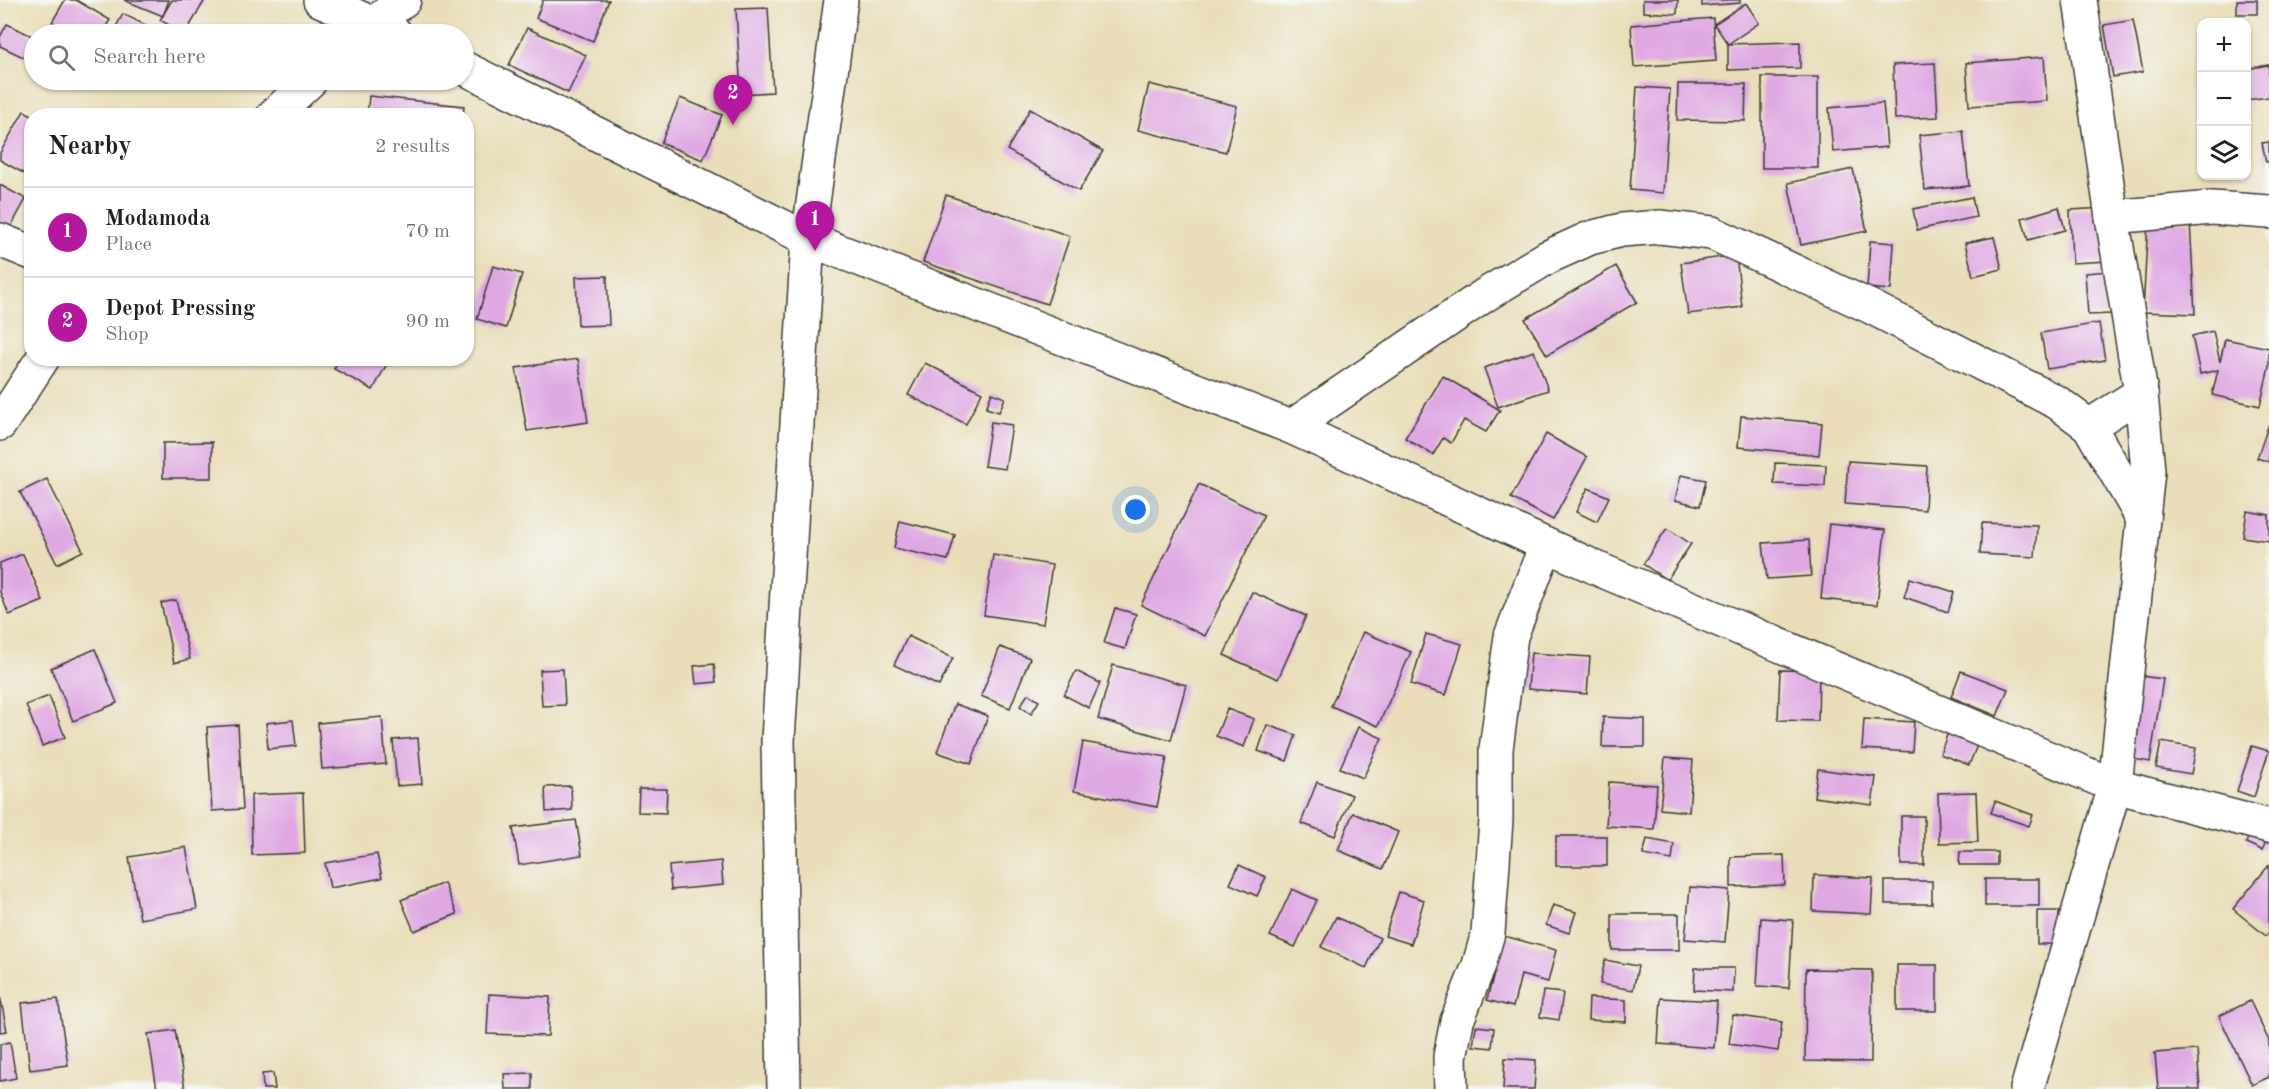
<!DOCTYPE html>
<meta charset="utf-8">
<style>
:root{--surface:#fff;--page:#f2f2f2;--text:#202124;--muted:#757577;--line:#e0e0e0;--accent:#b5179e}
body{margin:0;font-family:"Old Standard TT",serif;background:var(--page);color:var(--text)}
.controls{position:absolute;right:18px;top:18px;display:grid;overflow:hidden;border-radius:12px;box-shadow:0 2px 4px #0004}
.controls button{width:54px;height:54px;display:grid;place-items:center;padding:0;border:0;border-bottom:2px solid var(--line);background:var(--surface);color:var(--text);font:30px sans-serif}
.you{position:absolute;left:1136px;top:510px;width:21px;height:21px;margin:-15px;border:4px solid #fff;border-radius:50%;background:#1a73e8;box-shadow:0 0 0 9px #1a73e833}
.badge{display:grid;place-items:center;width:39px;height:39px;border-radius:50%;background:var(--accent);color:#fff;font-size:20px;font-weight:700}
.pin{position:absolute;translate:-50% -50px;filter:drop-shadow(0 2px 3px #0008)}
.pin::after{content:'';position:absolute;top:32px;width:21px;height:18px;background:inherit;clip-path:polygon(0 0,100% 0,50% 100%)}
.list{margin:0;padding:0;list-style:none}
h2{display:flex;justify-content:space-between;align-items:center;height:78px;margin:0;padding:0 24px;font-size:26px}
h2 small{font-size:20px;font-weight:400;color:var(--muted)}
.list li{display:grid;grid-template-columns:39px 1fr auto;gap:18px;align-items:center;box-sizing:border-box;height:90px;padding:0 24px;border-top:2px solid var(--line)}
.list b{display:block;font-size:22px;white-space:nowrap}
.list p{margin:0;font-size:20px;white-space:nowrap;color:var(--muted)}
.list em{font-size:20px;font-style:normal;color:var(--muted)}
.icon{flex:none;width:33px;height:33px;fill:none;stroke:currentColor;stroke-width:2;stroke-linecap:round;stroke-linejoin:round}
.map{position:relative;flex:none;width:2269px;height:1089px;overflow:hidden}
.search{position:absolute;background:var(--surface);box-shadow:0 2px 4px #0004;left:24px;top:24px;width:450px;height:66px;display:flex;align-items:center;gap:15px;box-sizing:border-box;padding:0 21px;border-radius:33px;color:var(--muted);font-size:22px}
.panel{position:absolute;background:var(--surface);box-shadow:0 2px 4px #0004;left:24px;top:108px;width:450px;height:258px;border-radius:24px}
.map>svg:first-child{display:block}
</style>
<div class="map">
<svg width="2269" height="1089" viewBox="0 0 2269 1089">
<rect width="100%" height="100%" fill="#f6f6f2"/>
<filter id="ink" filterUnits="userSpaceOnUse"><feTurbulence type="fractalNoise" baseFrequency=".0167" numOctaves="2"/><feDisplacementMap in="SourceGraphic" scale="12" xChannelSelector="R" yChannelSelector="G"/><feConvolveMatrix kernelMatrix="1 2 1 2 8 2 1 2 1" color-interpolation-filters="sRGB"/></filter>
<filter id="wash" filterUnits="userSpaceOnUse"><feTurbulence type="fractalNoise" baseFrequency=".008" numOctaves="4" result="noise"/><feDisplacementMap in="SourceGraphic" scale="24" xChannelSelector="R" yChannelSelector="G"/><feGaussianBlur stdDeviation="1.35" result="paint"/><feColorMatrix in="noise" values="0 0 0 0 0 0 0 0 0 0 0 0 0 0 0 0 0 1.4 0 .05"/><feComposite in="paint" operator="in"/></filter>
<g filter="url(#wash)">
<rect width="100%" height="100%" fill="#e9deb9"/>
<g id="blocks">
<g fill="#dfa8e3">
<path d="M65 0H76L110 20 101 34H74L52 22Z"/>
<path d="M124 0H169L163 16Z"/>
<path d="M172 0H205L185 34 160 20Z"/>
<path d="M543 0H609L593 41 536 18Z"/>
<path d="M1643 0H1678L1677 14 1643 12Z"/>
<path d="M1702 0H1740V3L1702 6Z"/>
<rect x="2237" y="0" width="20" height="14"/>
<path d="M1746 3 1759 23 1728 44 1714 24Z"/>
<path d="M768 8 773 92 741 94 736 9Z"/>
<path d="M123 14 164 34H112Z"/>
<path d="M1713 18 1716 61 1634 67 1631 25Z"/>
<path d="M2133 20 2143 72 2113 77 2104 25Z"/>
<path d="M7 24 34 37V62L0 46V37Z"/>
<path d="M527 28 586 55 568 93 509 65Z"/>
<path d="M1800 42V68L1728 70V44Z"/>
<path d="M2044 57 2047 101 1969 106 1966 63Z"/>
<path d="M1935 63 1938 117 1895 119 1893 65Z"/>
<path d="M2269 65V97L2246 100V69Z"/>
<rect x="1762" y="77" width="56" height="91"/>
<path d="M1149 84 1237 106 1226 152 1138 130Z"/>
<path d="M1678 84H1746L1745 121 1677 120Z"/>
<path d="M1637 87 1670 89 1663 193 1630 190Z"/>
<path d="M369 96 464 106 463 116H367Z"/>
<path d="M680 98 722 115 703 160 661 143Z"/>
<path d="M1883 103 1887 147 1833 152 1829 108Z"/>
<path d="M1030 109 1103 151 1079 191 1007 150Z"/>
<path d="M24 111 32 115V178L0 160V153Z"/>
<path d="M1963 131 1969 186 1925 190 1919 135Z"/>
<path d="M2269 142V162H2266L2262 143Z"/>
<path d="M1853 169 1867 231 1801 245 1788 183Z"/>
<path d="M0 185 26 199 9 230 0 225Z"/>
<path d="M946 195 1070 236 1047 304 923 262Z"/>
<path d="M1972 197 1976 217 1917 230 1913 209Z"/>
<path d="M2059 207 2065 230 2028 240 2022 218Z"/>
<path d="M2105 208 2108 261 2072 263 2070 210Z"/>
<path d="M2148 221H2190L2195 314 2143 312Z"/>
<path d="M1994 237 2002 269 1973 276 1965 243Z"/>
<path d="M1870 241 1894 243 1891 290 1867 288Z"/>
<path d="M1736 255 1742 307 1688 314 1681 263Z"/>
<path d="M493 266 522 274 506 328 477 319Z"/>
<path d="M1616 266 1637 302 1547 355 1525 319Z"/>
<path d="M2110 271 2112 314 2088 315 2085 273Z"/>
<path d="M607 276 609 325 578 326 576 277Z"/>
<path d="M2099 323 2105 360 2047 369 2041 333Z"/>
<path d="M2213 331 2220 362 2225 339 2269 348V367L2260 406 2212 395 2218 370 2200 374 2192 336Z"/>
<path d="M1534 351 1548 390 1498 407 1484 368Z"/>
<path d="M339 358H390L373 390 334 369Z"/>
<path d="M578 359 588 422 527 431 516 368Z"/>
<path d="M925 363 982 392 966 424 908 395Z"/>
<path d="M1443 376 1500 410 1486 432 1464 420 1451 443 1443 438 1433 455 1405 438Z"/>
<path d="M992 393 1005 398 999 412 986 408Z"/>
<path d="M1741 416 1822 423 1819 455 1738 447Z"/>
<path d="M991 422 1012 425 1005 469 984 466Z"/>
<path d="M2269 424V462L2257 458Z"/>
<path d="M1546 434 1587 457 1553 520 1511 498Z"/>
<path d="M212 442V478H163V443Z"/>
<path d="M1848 461 1927 466 1925 510 1845 504Z"/>
<path d="M1775 463 1826 465 1825 486 1774 484Z"/>
<path d="M1681 475 1706 480 1700 506 1675 500Z"/>
<path d="M47 479 83 551 57 564 20 492Z"/>
<path d="M1199 484 1264 515 1205 636 1141 605Z"/>
<path d="M1588 488 1609 497 1597 522 1576 512Z"/>
<path d="M2247 511 2269 515V541L2243 537Z"/>
<path d="M900 521 955 535 948 560 894 548Z"/>
<path d="M1982 523 2037 525 2035 557 1980 554Z"/>
<path d="M1829 524 1885 530 1877 605 1821 599Z"/>
<path d="M1667 528 1691 544 1667 580 1643 564Z"/>
<path d="M1809 540 1811 576 1767 579 1763 543Z"/>
<path d="M23 554 43 601 9 615 0 592V563Z"/>
<path d="M993 555 1052 565 1043 624 984 615Z"/>
<path d="M1910 578 1954 592 1948 612 1904 597Z"/>
<path d="M1252 592 1306 616 1278 679 1224 655Z"/>
<path d="M176 600 190 659 174 663 161 603Z"/>
<path d="M1115 608 1136 614 1125 649 1104 643Z"/>
<path d="M1363 632 1411 652 1378 726 1331 706Z"/>
<path d="M1426 634 1462 644 1446 695 1411 684Z"/>
<path d="M908 636 953 658 939 686 894 665Z"/>
<path d="M1000 647 1030 658 1010 708 981 696Z"/>
<path d="M95 649 117 703 73 721 51 668Z"/>
<path d="M1531 653 1590 657 1587 694 1528 689Z"/>
<path d="M714 664 716 682 696 684 694 666Z"/>
<path d="M1113 665 1186 685 1171 740 1098 719Z"/>
<path d="M563 669 565 705 542 706 540 670Z"/>
<path d="M1780 670 1819 671 1818 721 1778 720Z"/>
<path d="M1076 671 1100 683 1089 708 1064 695Z"/>
<path d="M1961 671 2008 689 1997 716 1951 697Z"/>
<path d="M2140 676 2163 679 2150 762 2127 758Z"/>
<path d="M1028 694 1039 701 1031 714 1020 706Z"/>
<path d="M49 696 65 737 42 746 26 705Z"/>
<path d="M955 704 988 716 971 764 937 752Z"/>
<path d="M1227 709 1254 719 1244 747 1216 736Z"/>
<path d="M382 717 386 764 322 769 318 723Z"/>
<path d="M1603 717 1645 719V747H1602Z"/>
<path d="M1864 719 1914 722 1912 752 1862 749Z"/>
<path d="M293 720 296 746 268 749 266 723Z"/>
<path d="M238 725 243 809 212 811 207 727Z"/>
<path d="M1267 725 1296 735 1287 761 1258 751Z"/>
<path d="M1358 727 1382 738 1363 778 1340 768Z"/>
<path d="M1950 727 1980 738 1969 765 1940 754Z"/>
<path d="M418 738 422 784 397 786 393 740Z"/>
<path d="M1083 742 1167 757 1157 807 1074 791Z"/>
<path d="M2161 742 2196 748 2191 774 2156 768Z"/>
<path d="M2252 746 2269 751 2254 797 2237 791Z"/>
<path d="M1665 758 1693 760 1689 812 1660 809Z"/>
<path d="M1818 769 1876 777 1872 805 1814 797Z"/>
<path d="M1317 782 1352 795 1335 836 1301 823Z"/>
<path d="M1609 782 1657 785 1654 829 1606 826Z"/>
<path d="M571 786 572 810 546 812 545 787Z"/>
<path d="M639 789H667L666 813 638 812Z"/>
<path d="M1976 792 1978 842 1939 843 1938 793Z"/>
<path d="M303 793 305 853 252 855 251 795Z"/>
<path d="M1995 801 2033 815 2029 826 1991 813Z"/>
<path d="M1353 813 1398 832 1383 869 1338 850Z"/>
<rect x="1901" y="816" width="23" height="49"/>
<path d="M576 820 582 855 519 865 513 828Z"/>
<path d="M2252 828 2269 836 2262 850 2246 843Z"/>
<rect x="1556" y="836" width="51" height="30"/>
<path d="M1647 839 1674 844 1672 860 1643 855Z"/>
<path d="M186 847 197 909 140 919 129 857Z"/>
<path d="M1960 852H1997V865H1959Z"/>
<path d="M377 854 382 878 330 888 325 863Z"/>
<path d="M1784 855 1785 885 1731 887V857Z"/>
<path d="M721 861 723 885 671 890 669 866Z"/>
<path d="M1239 865 1266 877 1257 896 1230 884Z"/>
<path d="M2269 865V932L2266 936 2233 909Z"/>
<path d="M1814 875 1873 878 1871 914 1813 911Z"/>
<rect x="1985" y="879" width="54" height="27"/>
<rect x="1885" y="881" width="47" height="23"/>
<path d="M444 883 457 914 414 931 401 900Z"/>
<path d="M1690 887 1729 890 1725 942 1685 939Z"/>
<path d="M1292 889 1317 900 1295 947 1270 936Z"/>
<path d="M1399 892 1424 900 1411 944 1385 936Z"/>
<path d="M1553 905 1576 912 1569 933 1546 925Z"/>
<rect x="2037" y="911" width="22" height="33"/>
<rect x="1612" y="914" width="67" height="36"/>
<path d="M1336 917 1380 938 1366 968 1321 947Z"/>
<path d="M1761 918 1793 920 1789 988 1757 986Z"/>
<path d="M1504 936 1556 950 1548 982 1521 975 1513 1007 1487 1000Z"/>
<path d="M1605 960 1638 966 1633 990 1600 984Z"/>
<rect x="1897" y="965" width="40" height="46"/>
<path d="M1695 968H1734L1733 992 1694 990Z"/>
<path d="M1806 969 1872 970 1871 1062 1805 1061Z"/>
<path d="M1543 991 1563 993 1559 1020 1540 1017Z"/>
<path d="M489 994 550 997 548 1036 487 1034Z"/>
<path d="M0 996 7 1031 0 1032Z"/>
<path d="M1589 998 1626 1000V1022L1588 1020Z"/>
<path d="M1661 998 1717 1001 1714 1048 1658 1044Z"/>
<path d="M58 999 68 1065 30 1070 22 1003Z"/>
<path d="M2250 1001 2269 1041V1077L2252 1085 2219 1016Z"/>
<path d="M1733 1015 1782 1022 1778 1051 1729 1044Z"/>
<path d="M1476 1026 1494 1028 1492 1048 1473 1046Z"/>
<path d="M175 1030 185 1089H157L148 1034Z"/>
<path d="M10 1042 16 1078 0 1081V1044Z"/>
<path d="M2197 1050 2200 1089H2158L2155 1053Z"/>
<path d="M1505 1058 1536 1060 1534 1089H1503Z"/>
<path d="M273 1073 275 1089H263L262 1074Z"/>
<path d="M532 1073V1089H505L504 1074Z"/>
</g>
</g>
</g>
<g filter="url(#ink)">
<use href="#blocks" fill-opacity="0" stroke="#3b3934" stroke-width="1.5"/>
<g fill="none" stroke-linecap="round" stroke-linejoin="round">
<g stroke="#3b3934" stroke-width="36">
<g id="street">
<path d="M320 0 396 34"/>
<path d="M360 34 404 0"/>
<path d="M464 68 808 239 1291 427 1603 571 2115 786 2269 826"/>
<path d="M273 116 311 80"/>
<path d="M2112 217 2212 208 2269 212"/>
<path d="M0 240 32 253"/>
<path d="M0 424 43 358"/>
<path d="M2089 426 2141 393"/>
<path d="M1291 427 1485 295 1548 257 1590 238 1622 230 1660 227 1712 233 1871 307 2058 403 2089 426 2143 519"/>
<path d="M784 1089 778 741 808 239 841 0"/>
<path d="M1451 1089 1450 1057 1457 1021 1479 965 1488 933 1496 820V749L1511 636 1546 545"/>
<path d="M2027 1089 2115 786 2148 471 2141 393 2112 217 2080 0"/>
</g>
</g>
<use href="#street" stroke="#fff" stroke-width="33"/>
</g>
</g>
</svg>
<div class="controls">
<button>+</button>
<button>−</button>
<button><svg class="icon" aria-label="layers" viewBox="0 0 24 24"><path d="M12 4l9 5-9 5-9-5zM3 14l9 5 9-5"/></svg></button>
</div>
<div class="you"></div>
<div class="pin badge" style="left:815px;top:251px">1</div>
<div class="pin badge" style="left:733px;top:125px">2</div>
<div class="search"><svg class="icon" aria-label="search" viewBox="0 0 24 24"><circle cx="10" cy="10" r="6"/><path d="M15 15l6 6"/></svg>Search here</div>
<section class="panel">
<h2>Nearby<small>2 results</small></h2>
<ul class="list">
<li><span class="badge">1</span><div><b>Modamoda</b><p>Place</p></div><em>70 m</em></li>
<li><span class="badge">2</span><div><b>Depot Pressing</b><p>Shop</p></div><em>90 m</em></li>
</ul>
</section>
</div>
